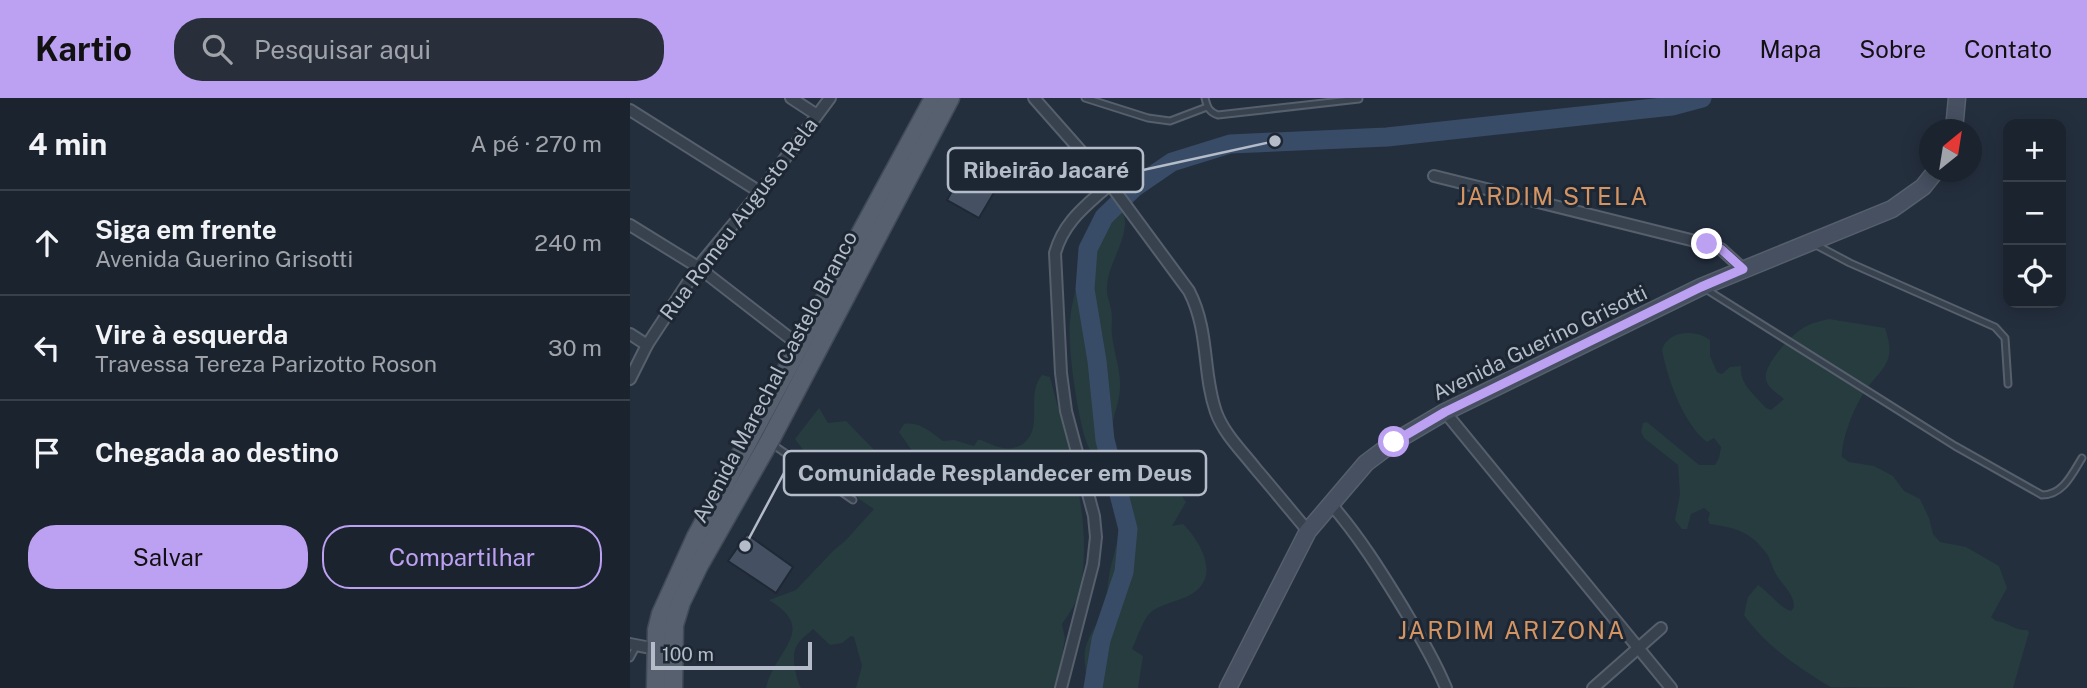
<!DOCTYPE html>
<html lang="pt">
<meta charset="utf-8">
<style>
:root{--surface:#1b232e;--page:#282f3a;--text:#f1f3f6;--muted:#a0a4aa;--line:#39404a;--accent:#bca0f2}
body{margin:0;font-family:"Public Sans",sans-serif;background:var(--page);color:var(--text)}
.controls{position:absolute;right:21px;top:21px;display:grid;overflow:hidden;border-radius:14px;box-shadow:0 4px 18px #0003}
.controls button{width:63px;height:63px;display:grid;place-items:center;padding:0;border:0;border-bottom:2px solid var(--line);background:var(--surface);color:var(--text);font:35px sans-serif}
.compass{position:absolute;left:1289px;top:21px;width:63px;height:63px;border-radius:50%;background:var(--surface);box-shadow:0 4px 18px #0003;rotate:30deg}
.scale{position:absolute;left:21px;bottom:18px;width:161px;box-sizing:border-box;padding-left:7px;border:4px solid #b4bcc9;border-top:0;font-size:19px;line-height:24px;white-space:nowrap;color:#b4bcc9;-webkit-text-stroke:5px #1d2633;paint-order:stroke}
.stop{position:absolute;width:21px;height:21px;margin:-16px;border:5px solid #bca0f2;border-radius:50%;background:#fff}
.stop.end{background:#bca0f2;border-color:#fff;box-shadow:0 2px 7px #0008}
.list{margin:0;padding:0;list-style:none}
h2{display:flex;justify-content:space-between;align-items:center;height:91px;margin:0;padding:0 28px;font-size:30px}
h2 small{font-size:23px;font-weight:400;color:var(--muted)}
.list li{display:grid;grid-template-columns:46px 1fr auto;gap:21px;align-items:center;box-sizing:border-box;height:105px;padding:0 28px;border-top:2px solid var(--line)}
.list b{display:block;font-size:26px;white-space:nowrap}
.list p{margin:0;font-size:23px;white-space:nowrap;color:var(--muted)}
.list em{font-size:23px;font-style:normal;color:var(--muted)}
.actions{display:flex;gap:14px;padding:21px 28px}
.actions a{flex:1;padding:16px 0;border:2px solid var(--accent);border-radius:28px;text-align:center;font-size:24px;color:var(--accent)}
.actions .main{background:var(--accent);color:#111}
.icon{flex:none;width:38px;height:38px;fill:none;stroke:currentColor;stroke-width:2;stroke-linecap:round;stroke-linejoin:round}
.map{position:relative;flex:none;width:1457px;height:590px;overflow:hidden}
header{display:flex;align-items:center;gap:42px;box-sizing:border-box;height:98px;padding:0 35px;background:var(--accent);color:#111}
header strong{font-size:33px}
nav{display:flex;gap:38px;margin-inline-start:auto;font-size:24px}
.search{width:490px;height:63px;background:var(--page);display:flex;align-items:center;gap:18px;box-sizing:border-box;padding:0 24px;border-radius:28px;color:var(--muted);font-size:26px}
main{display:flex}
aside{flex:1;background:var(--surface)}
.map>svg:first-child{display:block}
</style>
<header>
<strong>Kartio</strong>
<div class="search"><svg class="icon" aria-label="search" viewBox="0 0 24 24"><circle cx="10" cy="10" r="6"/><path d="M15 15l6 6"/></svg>Pesquisar aqui</div>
<nav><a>Início</a><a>Mapa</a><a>Sobre</a><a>Contato</a></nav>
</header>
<main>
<aside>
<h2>4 min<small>A pé · 270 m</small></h2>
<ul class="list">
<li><svg class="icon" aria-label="ahead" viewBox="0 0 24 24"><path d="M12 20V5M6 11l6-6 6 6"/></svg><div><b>Siga em frente</b><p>Avenida Guerino Grisotti</p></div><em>240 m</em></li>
<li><svg class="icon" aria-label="left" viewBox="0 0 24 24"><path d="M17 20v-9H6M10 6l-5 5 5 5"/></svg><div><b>Vire à esquerda</b><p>Travessa Tereza Parizotto Roson</p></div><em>30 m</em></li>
<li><svg class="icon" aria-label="arrive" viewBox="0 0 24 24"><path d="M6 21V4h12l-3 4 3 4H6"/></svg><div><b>Chegada ao destino</b></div></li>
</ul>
<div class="actions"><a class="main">Salvar</a><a>Compartilhar</a></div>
</aside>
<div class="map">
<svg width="1457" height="590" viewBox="0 0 1457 590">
<rect width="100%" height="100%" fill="#242f3e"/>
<g fill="#263c3f">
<path d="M493 113C502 139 477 164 477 190 476 197 480 204 481 211 483 219 481 229 482 237 484 255 491 273 490 290 489 312 475 331 486 352 497 370 517 366 533 375 543 381 549 394 556 404L542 428 553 426C568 441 589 473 567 492 555 503 535 504 522 513 513 520 507 541 502 551L513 558 508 590H455C458 575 452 562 456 548 459 537 467 526 472 515 477 503 477 491 479 478 483 455 491 441 488 416 485 390 468 371 458 348 448 325 437 247 440 222 442 201 449 181 455 160 460 143 472 116 493 113Z"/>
<path d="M1199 221 1255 230C1267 265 1253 268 1235 293 1225 307 1211 342 1212 359L1219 364 1244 368 1263 378 1274 393 1290 401 1299 420 1303 436 1310 444 1336 449 1369 468 1377 490 1361 519 1366 523C1378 524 1385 533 1397 532L1399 534 1383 590C1360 590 1208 590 1200 589 1168 569 1137 549 1114 517L1118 499 1128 487C1139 494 1149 509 1161 513L1164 509C1164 495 1153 488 1146 476 1142 470 1141 462 1137 456 1120 433 1106 430 1080 426L1078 422 1080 415 1074 410 1061 416 1057 431H1052L1045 422 1050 396 1048 367 1014 340 1011 334 1013 325 1017 324 1069 367H1085L1089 360 1091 349 1084 340 1077 344C1053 326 1037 279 1032 252 1038 232 1065 231 1080 242V258L1087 274 1092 276 1100 269 1111 268C1109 286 1125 297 1136 310L1141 312 1154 301C1148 296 1137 289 1136 281 1133 267 1161 237 1173 230 1181 225 1190 223 1199 221Z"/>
<path d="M412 277 420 279C437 346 463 417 451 487 449 502 440 514 432 526L435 540 427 590H226L232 568 224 539 221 538 212 545 200 547 183 531C178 536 169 542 166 549 161 559 166 581 171 590H136C145 551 189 532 139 502L166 492 203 453 216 442 244 411 229 401 224 393 174 353 165 341 189 310 198 325 216 323 257 365 274 364 283 354 269 334 274 326C289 323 301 334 313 343L324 342 344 348 348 342H351C365 348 380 356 394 345 414 329 395 297 412 277Z"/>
</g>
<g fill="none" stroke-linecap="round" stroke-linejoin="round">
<path stroke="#394c67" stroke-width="19" d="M463 590 471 542 494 474 498 431 475 342 467 263 455 191 458 151 474 119 504 90 542 64 600 46 757 39 1042 8 1072 0"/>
</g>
<g fill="#455162" stroke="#1f2835" stroke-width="2">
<path d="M339 63 372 81 349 120 317 102Z"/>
<path d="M117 436 163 469 146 495 98 463Z"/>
</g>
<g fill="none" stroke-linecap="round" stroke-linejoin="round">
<g stroke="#565f6c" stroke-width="9">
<g id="service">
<path d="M455 0 518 20 540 23 577 9"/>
<path d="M575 0C577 9 579 14 588 17L729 1"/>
<path d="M1186 147 1220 165 1365 229 1375 240 1378 286"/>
<path d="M1074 190 1325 348 1412 397C1433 397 1442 376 1452 360"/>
<path d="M142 346 223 402"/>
<path d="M0 560 7 547"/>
</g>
</g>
<g stroke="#565f6c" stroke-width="14">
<g id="minor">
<path d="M161 0 187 17"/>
<path d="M404 0 480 86 559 193C580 234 572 274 586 314 594 336 612 353 626 371 644 392 661 413 678 433"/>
<path d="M0 12 130 94"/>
<path d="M804 78 1077 146 1091 151 1113 171"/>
<path d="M0 127 68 169 170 248"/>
<path d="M0 236 17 247"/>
<path d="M0 281 17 247 68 169 130 94 200 0"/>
<path d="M815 314 1041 590"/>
<path d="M700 405C728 437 750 472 772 508 788 535 804 561 816 590"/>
<path d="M0 546 26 551"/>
<path d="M431 590 463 466 466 439 464 418 436 313 431 275 425 155C434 123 456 108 480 86"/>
<path d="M963 590 1031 530"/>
</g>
</g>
<g stroke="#565f6c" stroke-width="19">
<g id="secondary">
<path d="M1324 32 1327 0"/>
<path d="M598 590 678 433 736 365 764 344 815 314 1071 189 1262 111 1293 89 1305 74"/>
</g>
</g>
<g stroke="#414a57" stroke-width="21">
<g id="primary">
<path d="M26 590 27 532 31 516 66 439 304 0"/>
<path d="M43 590 44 527 51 504 69 467 139 344 320 0"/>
</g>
</g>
<use href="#service" stroke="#38414e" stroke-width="5"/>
<use href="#minor" stroke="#38414e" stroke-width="10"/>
<use href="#secondary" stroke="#465061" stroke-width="16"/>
<use href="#primary" stroke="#56606e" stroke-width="18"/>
</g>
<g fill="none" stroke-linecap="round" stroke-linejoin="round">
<path stroke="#bca0f2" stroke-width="9" d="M764 344 815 314 1071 189 1113 171 1091 151 1077 146"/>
</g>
<g text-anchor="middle" stroke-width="6" stroke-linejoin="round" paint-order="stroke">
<g font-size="21" fill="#b4bcc9" stroke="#1d2633">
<text transform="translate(109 121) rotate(-53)" y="7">Rua Romeu Augusto Rela</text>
<text transform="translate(910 245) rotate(-26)" y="7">Avenida Guerino Grisotti</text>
<text transform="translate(145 279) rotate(-62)" y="7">Avenida Marechal Castelo Branco</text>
</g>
<g font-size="24" letter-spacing="2" fill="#d59563" stroke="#1d2633">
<text x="923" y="107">JARDIM STELA</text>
<text x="882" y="541">JARDIM ARIZONA</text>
</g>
</g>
<path fill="none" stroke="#b4bcc9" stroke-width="2.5" d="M645 43L513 72M115 448L154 375"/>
<g fill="#b4bcc9" stroke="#1d2633" stroke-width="2.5">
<circle cx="645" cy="43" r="7"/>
<circle cx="115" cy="448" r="7"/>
</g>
<g fill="#1d2633" stroke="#b4bcc9" stroke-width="2.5">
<rect x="318" y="50" width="195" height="44" rx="7"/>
<rect x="154" y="353" width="422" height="44" rx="7"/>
</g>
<g font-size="23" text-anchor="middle" font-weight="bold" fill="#b4bcc9">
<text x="416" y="80">Ribeirão Jacaré</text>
<text x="365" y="383">Comunidade Resplandecer em Deus</text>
</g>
</svg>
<div class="controls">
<button>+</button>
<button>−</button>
<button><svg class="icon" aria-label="locate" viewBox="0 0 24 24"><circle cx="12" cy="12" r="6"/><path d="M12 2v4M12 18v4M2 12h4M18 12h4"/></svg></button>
</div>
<svg class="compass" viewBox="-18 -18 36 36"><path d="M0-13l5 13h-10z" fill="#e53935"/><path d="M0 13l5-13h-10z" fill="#a0a4aa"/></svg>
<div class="scale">100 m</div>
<div class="stop" style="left:764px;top:344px"></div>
<div class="stop end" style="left:1077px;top:146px"></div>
</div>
</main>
